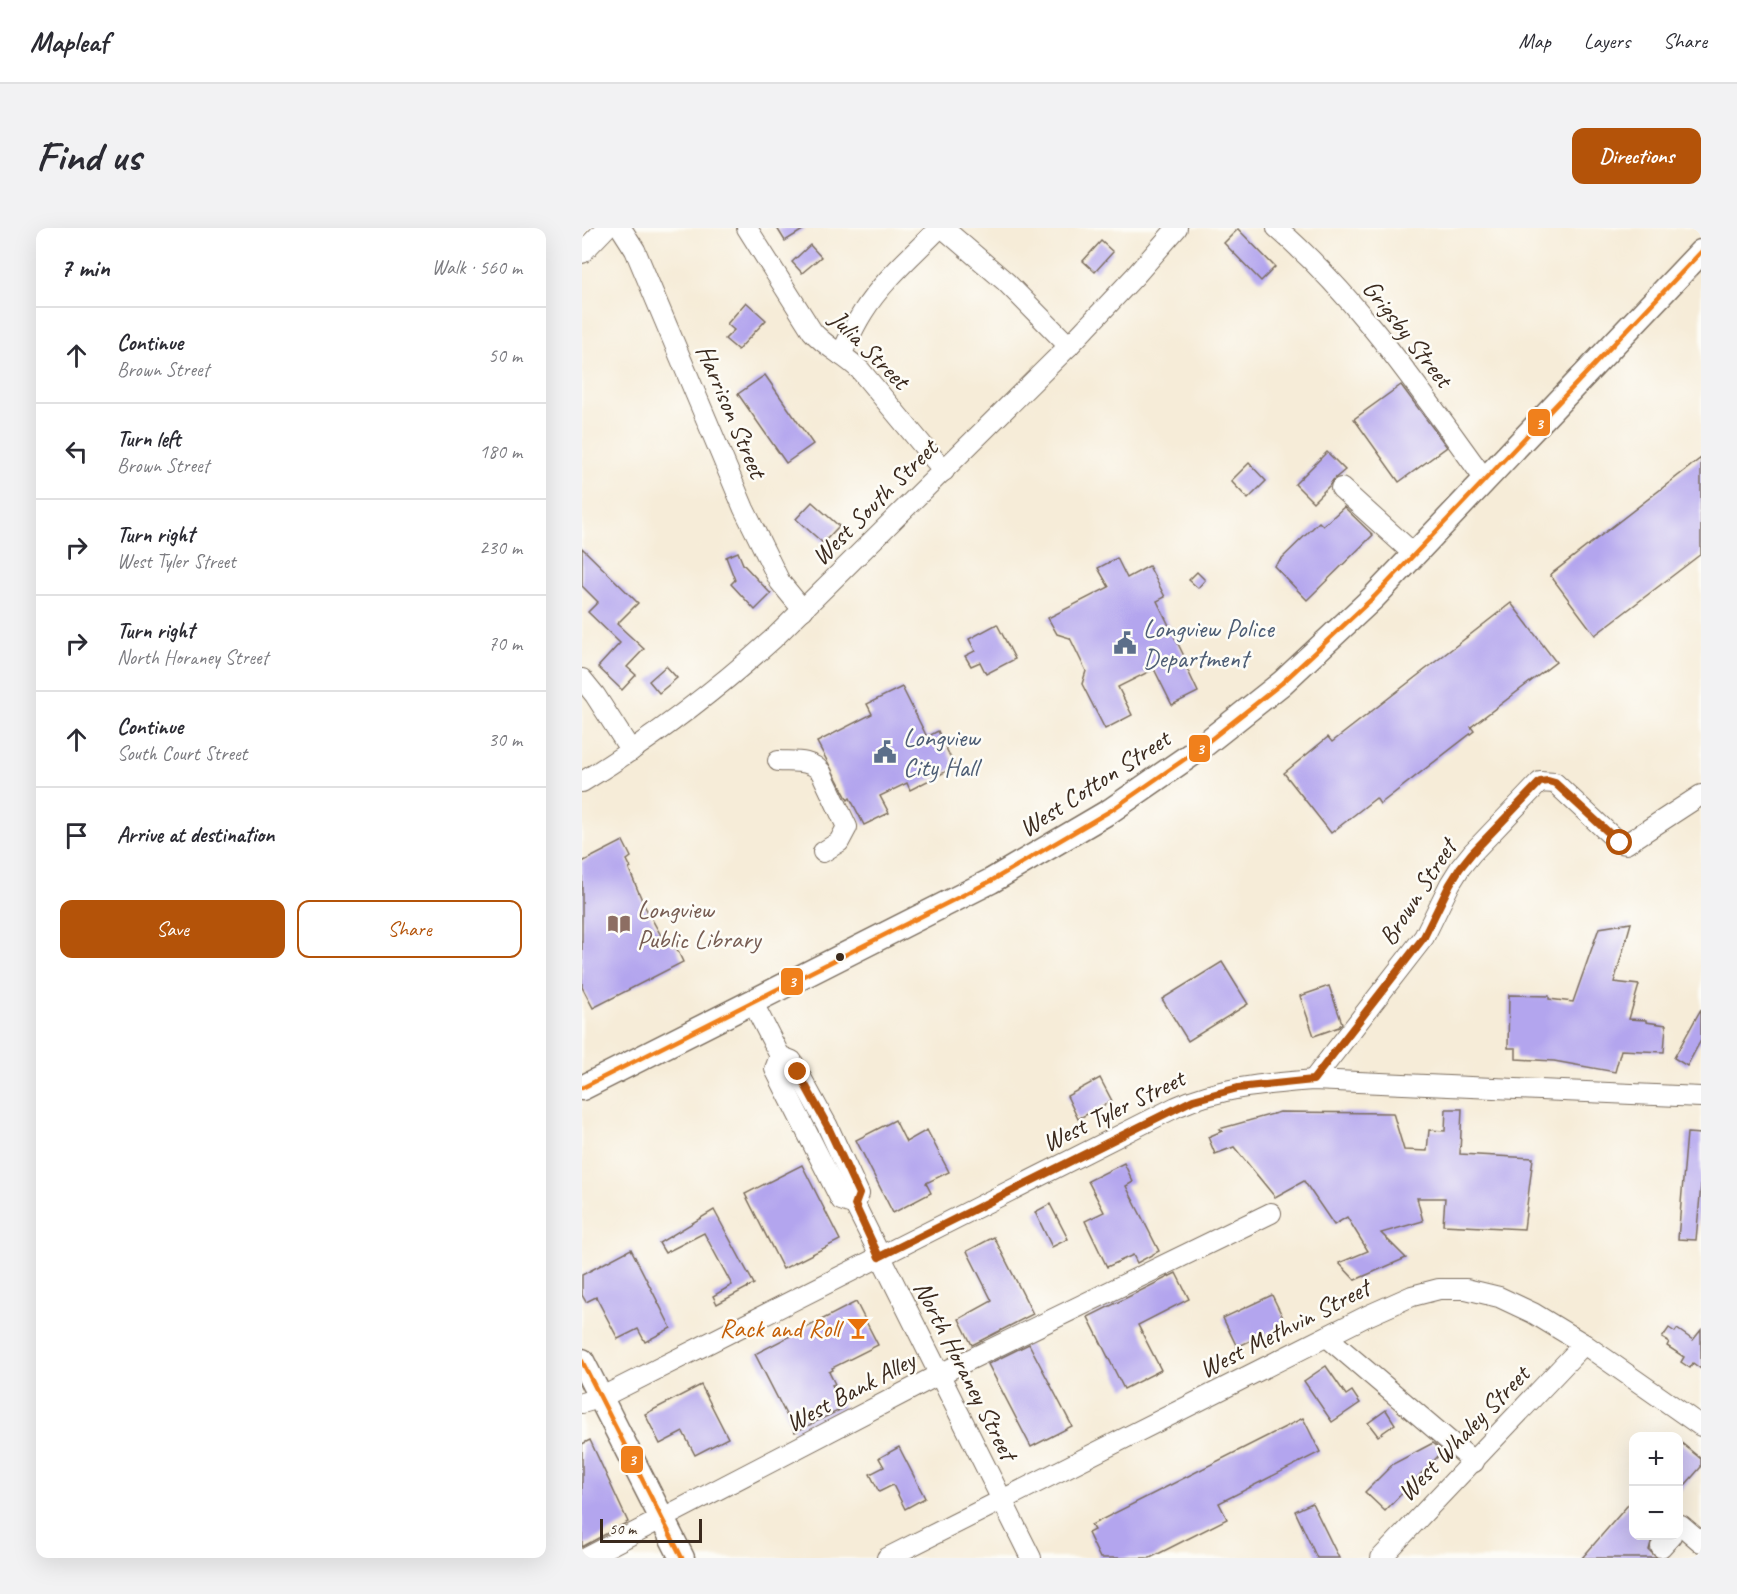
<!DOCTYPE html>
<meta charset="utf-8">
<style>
:root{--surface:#fff;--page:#f2f2f3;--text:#2b2b33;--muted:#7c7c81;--line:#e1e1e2;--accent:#b45309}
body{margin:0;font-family:Caveat,sans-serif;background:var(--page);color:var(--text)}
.controls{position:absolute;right:18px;bottom:18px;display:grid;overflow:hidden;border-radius:12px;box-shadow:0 6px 24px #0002}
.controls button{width:54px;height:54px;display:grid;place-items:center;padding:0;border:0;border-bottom:2px solid var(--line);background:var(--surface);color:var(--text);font:30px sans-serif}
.scale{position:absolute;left:18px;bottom:15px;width:102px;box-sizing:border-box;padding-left:6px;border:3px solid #3b2a1e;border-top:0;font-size:16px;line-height:21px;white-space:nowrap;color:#3b2a1e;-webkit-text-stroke:4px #fdfcf7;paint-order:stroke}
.stop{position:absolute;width:18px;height:18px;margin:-14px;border:4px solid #b45309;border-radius:50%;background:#fff}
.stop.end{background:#b45309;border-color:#fff;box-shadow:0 2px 6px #0008}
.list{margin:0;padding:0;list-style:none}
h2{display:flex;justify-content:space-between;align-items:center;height:78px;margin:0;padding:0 24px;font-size:26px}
h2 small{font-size:20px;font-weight:400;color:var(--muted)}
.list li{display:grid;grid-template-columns:39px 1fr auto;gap:18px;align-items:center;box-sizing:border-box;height:96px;padding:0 24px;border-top:2px solid var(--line)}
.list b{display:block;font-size:22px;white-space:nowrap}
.list p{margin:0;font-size:20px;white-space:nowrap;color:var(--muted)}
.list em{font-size:20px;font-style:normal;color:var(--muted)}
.actions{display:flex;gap:12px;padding:18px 24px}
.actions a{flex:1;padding:14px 0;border:2px solid var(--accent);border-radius:12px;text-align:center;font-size:21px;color:var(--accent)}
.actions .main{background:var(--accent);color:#fff}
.icon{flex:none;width:33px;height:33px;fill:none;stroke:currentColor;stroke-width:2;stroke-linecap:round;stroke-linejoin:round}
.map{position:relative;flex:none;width:1119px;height:1330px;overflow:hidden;border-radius:12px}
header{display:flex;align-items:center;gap:36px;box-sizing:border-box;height:84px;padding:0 30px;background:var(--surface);border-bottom:2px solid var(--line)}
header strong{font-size:28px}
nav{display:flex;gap:33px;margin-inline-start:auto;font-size:21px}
.intro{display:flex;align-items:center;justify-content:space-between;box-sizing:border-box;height:144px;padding:0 36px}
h1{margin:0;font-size:42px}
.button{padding:15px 27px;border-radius:12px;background:var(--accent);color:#fff;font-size:21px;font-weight:700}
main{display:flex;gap:36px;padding:0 36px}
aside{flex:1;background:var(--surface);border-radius:12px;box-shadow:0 6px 24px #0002}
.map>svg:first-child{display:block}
</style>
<header>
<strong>Mapleaf</strong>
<nav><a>Map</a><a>Layers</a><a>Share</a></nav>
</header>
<div class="intro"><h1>Find us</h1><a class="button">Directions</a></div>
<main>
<aside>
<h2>7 min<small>Walk · 560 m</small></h2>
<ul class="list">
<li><svg class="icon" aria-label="ahead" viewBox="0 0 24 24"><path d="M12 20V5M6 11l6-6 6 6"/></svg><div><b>Continue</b><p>Brown Street</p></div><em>50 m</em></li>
<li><svg class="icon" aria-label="left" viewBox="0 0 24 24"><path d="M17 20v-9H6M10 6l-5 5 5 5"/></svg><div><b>Turn left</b><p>Brown Street</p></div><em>180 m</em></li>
<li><svg class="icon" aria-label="right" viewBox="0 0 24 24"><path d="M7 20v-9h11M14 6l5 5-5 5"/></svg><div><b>Turn right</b><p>West Tyler Street</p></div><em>230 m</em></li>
<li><svg class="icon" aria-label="right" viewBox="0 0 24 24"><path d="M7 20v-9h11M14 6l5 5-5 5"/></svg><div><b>Turn right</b><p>North Horaney Street</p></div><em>70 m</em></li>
<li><svg class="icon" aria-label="ahead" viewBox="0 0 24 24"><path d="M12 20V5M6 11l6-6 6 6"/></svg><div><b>Continue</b><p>South Court Street</p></div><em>30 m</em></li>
<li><svg class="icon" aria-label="arrive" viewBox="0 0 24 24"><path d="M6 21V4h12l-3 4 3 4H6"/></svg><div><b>Arrive at destination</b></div></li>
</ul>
<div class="actions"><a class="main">Save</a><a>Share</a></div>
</aside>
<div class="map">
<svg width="1119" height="1330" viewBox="0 0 1119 1330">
<rect width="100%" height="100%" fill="#fdfcf7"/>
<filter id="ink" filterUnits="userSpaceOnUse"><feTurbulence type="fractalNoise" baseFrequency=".0167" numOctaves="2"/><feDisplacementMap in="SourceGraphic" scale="12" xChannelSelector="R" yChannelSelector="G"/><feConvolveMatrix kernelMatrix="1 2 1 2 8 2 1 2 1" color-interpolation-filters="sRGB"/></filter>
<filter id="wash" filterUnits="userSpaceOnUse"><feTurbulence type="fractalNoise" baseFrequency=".008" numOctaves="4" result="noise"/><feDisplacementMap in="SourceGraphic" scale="24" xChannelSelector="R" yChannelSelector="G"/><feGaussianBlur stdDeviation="1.35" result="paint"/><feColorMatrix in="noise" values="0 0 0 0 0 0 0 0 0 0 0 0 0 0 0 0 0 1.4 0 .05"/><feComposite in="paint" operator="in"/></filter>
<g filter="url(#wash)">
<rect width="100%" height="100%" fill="#f6ecd8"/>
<g id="blocks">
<g fill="#b3a5ee">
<path d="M195 0H224L203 13Z"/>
<path d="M656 1 693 39 679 53 642 15Z"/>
<path d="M519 13 531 24 513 44 501 33Z"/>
<path d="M228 17 239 29 220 45 210 34Z"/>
<path d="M164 74 184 92 156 122 143 111 152 102 145 96Z"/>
<path d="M183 147 231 216 204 235 156 166Z"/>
<path d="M819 157 865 219 817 254 772 191Z"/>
<path d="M745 224 763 242 751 252 747 258 731 274 713 256Z"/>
<path d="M1119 230V326L1013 407 968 347Z"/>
<path d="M667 235 684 253 666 271 649 253Z"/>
<path d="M230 274 257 298 241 315 214 291Z"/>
<path d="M762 279 791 307 725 372 692 338 737 294 741 298Z"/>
<path d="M0 320 56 375 35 396 62 421 45 439 54 447 40 462 16 439 38 415 6 384 16 374 0 358Z"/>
<path d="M156 324 161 336 189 366 173 382 149 356 153 352 144 329Z"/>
<path d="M535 330 545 350 567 338 583 369 575 373 602 428 601 432 616 464 590 477 572 441 536 459 550 487 523 501 500 456 504 443 488 410 475 406 466 390 527 359 516 340Z"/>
<path d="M615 344 623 352 616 360 607 352Z"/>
<path d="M929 375 974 434 889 499 892 503 798 576 794 570 749 605 702 545 746 509 750 514Z"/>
<path d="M415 396 433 431 404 446 398 434 389 438 383 428 393 423 387 411Z"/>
<path d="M84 438 95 450 77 465 67 453Z"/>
<path d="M320 459 345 509 356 503 373 539 328 562 325 555 298 568 307 585 282 597 268 570 266 572 235 514 290 486 285 476Z"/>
<path d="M41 613 49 629 45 632 49 640 47 641 62 677 81 711 86 709 90 718 93 717 101 734 11 780 0 759V634Z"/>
<path d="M1049 695 1032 754 1057 757 1047 791 1064 792V794L1084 797 1082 824 1039 822 1033 844 972 833 934 831V820H926L927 767 967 768V771L991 774 1017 700Z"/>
<path d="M640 734 666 776 606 813 580 771Z"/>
<path d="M747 758 760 795 757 799 732 808 718 768Z"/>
<path d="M1119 781V812L1105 838 1092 830Z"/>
<path d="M518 850 530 873 496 891 485 868Z"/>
<path d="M864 881H880L878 926 951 930 942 1001 861 997 863 970H835L841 993 799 1005 824 1030 773 1052 757 1035 786 1023 765 989 752 997 722 953 693 969 652 919 633 926 626 909 640 903 637 901 698 884 811 885 822 922 845 923 847 902 863 903Z"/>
<path d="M313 892 324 914 345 902 367 944 344 955 349 965 311 985 274 912Z"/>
<path d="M1105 905 1119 906V957L1114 1012 1096 1011Z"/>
<path d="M542 935 551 954 544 958 577 1023 555 1035 551 1027 525 1039 503 993 522 984 506 953Z"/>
<path d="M220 937 258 1012 201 1041 163 966Z"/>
<path d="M468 976 486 1011 470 1019 453 984Z"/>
<path d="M132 982 172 1056 135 1076 131 1068 150 1057 122 1005 83 1025 77 1015Z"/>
<path d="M412 1009 451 1086 390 1117 377 1091 410 1073 385 1023Z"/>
<path d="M49 1021 89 1100 63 1114 56 1101 36 1111 14 1069 4 1074 0 1067V1047Z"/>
<path d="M594 1045 607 1071 556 1097 579 1142 542 1161 506 1089Z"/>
<path d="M690 1067 704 1096 655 1119 641 1090Z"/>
<path d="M274 1074 296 1117 250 1140 251 1142 247 1144 253 1156 250 1157 262 1180 213 1204 173 1126Z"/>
<path d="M1087 1100 1093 1104 1095 1101 1111 1112 1119 1102V1141L1111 1135 1108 1140 1099 1134 1102 1129 1085 1118 1087 1114 1080 1110Z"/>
<path d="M447 1116 490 1198 449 1219 406 1136Z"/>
<path d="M744 1138 764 1167 770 1163 778 1175 750 1194 722 1153Z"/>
<path d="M119 1157 146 1210 113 1227 101 1204 78 1216 63 1186Z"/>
<path d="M804 1182 813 1196 796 1208 786 1195Z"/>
<path d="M721 1190 738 1224 637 1275 645 1291 568 1330H518L506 1305 512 1302 509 1297Z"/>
<path d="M8 1212 46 1294 0 1319V1216Z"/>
<path d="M1096 1212 1119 1231V1239L1096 1265Z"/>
<path d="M851 1215 861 1223 803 1283 783 1264 811 1236Z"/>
<path d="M317 1219 343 1270 323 1281 311 1257 297 1264 288 1246 302 1239 297 1230Z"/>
<path d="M1052 1270V1308H1066L1070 1311 1067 1322 1075 1330H1000Z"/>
<path d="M730 1275 757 1330H735L713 1283Z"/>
</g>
</g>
</g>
<g filter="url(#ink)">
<use href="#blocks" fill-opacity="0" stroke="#7c6e5f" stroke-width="1.5"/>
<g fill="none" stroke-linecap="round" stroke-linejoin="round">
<g stroke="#7c6e5f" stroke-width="22">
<g id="minor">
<path d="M39 0 53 22 162 281 198 354 221 382"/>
<path d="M165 0 230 103C243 119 263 127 278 142L362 243"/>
<path d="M361 0 424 54 487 118"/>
<path d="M695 0C778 72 839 164 904 253"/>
<path d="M0 25 24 0"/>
<path d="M259 127C266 112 272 98 281 84 301 52 331 27 357 0"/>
<path d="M759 260 833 327"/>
<path d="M0 451 13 467 49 523"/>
<path d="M196 533C212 534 228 531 239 544L265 599 257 614 241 624"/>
<path d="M0 554C69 512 132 464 192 410L487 118 553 48 595 0"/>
<path d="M171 775 198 828 210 833 245 897 277 966 273 977 449 1330"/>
<path d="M198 828 193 841 259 972 273 977"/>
<path d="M731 852 842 709 868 656 878 640 890 625 958 554 973 555 1033 611 1038 615 1044 616 1119 567"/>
<path d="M745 1109 892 1234"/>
<path d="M0 1175 18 1170 594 879C638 859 684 856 731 852L1119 869"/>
<path d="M1096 1299 1099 1297 1119 1314"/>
<path d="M1079 1319 1089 1308"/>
<path d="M4 1330 356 1147 689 985"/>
<path d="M305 1330 785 1088 830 1068 857 1061H884L917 1069 951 1085 1002 1116 1119 1198"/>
<path d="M799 1330 1002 1116"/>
</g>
</g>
<g stroke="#7c6e5f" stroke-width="27">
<g id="major">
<path d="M0 860 409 653 528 583 613 524 700 455 792 369 1119 24"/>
<path d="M0 1133 100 1330"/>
</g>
</g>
<use href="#minor" stroke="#fff" stroke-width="20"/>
<use href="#major" stroke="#fff" stroke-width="24"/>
<g stroke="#fdfcf7" stroke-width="9">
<g id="bus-1">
<path d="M0 860 409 653 528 583 613 524 700 455 792 369 1119 24"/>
<path d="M0 1133 100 1330"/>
</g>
</g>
<use href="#bus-1" stroke="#f0801c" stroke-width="4.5"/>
</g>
</g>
<g fill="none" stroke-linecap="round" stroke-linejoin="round" filter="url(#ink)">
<path stroke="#b45309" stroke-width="8" d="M216 844 245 897 277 966 273 977 297 1029 611 872 656 860 731 852 842 709 868 656 878 640 890 625 958 554 966 553 973 555 1038 615"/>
</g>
<defs>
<g id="civic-bare" transform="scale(1.8)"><path d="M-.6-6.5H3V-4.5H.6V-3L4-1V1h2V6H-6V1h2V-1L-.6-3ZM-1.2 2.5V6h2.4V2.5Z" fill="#5c6f8a" stroke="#fdfcf7" stroke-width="2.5" paint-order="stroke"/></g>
<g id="library-bare" transform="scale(1.8)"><path d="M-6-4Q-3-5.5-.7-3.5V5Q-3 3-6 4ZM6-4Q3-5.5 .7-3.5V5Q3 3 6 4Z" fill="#8d6e63" stroke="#fdfcf7" stroke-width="2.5" paint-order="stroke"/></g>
<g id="bar-bare" transform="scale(1.8)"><path d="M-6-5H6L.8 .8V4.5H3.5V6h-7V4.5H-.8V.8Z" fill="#e8710a" stroke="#fdfcf7" stroke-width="2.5" paint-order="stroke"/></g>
</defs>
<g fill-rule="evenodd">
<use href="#civic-bare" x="543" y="415"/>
<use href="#civic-bare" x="303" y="524"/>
<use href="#library-bare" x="37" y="696"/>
<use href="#bar-bare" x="276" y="1100"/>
</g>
<circle fill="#3b2a1e" stroke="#fdfcf7" stroke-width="2" cx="258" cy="729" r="5"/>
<g text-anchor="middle" stroke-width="5" stroke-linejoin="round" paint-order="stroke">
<g font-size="26" fill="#3b2a1e" stroke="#fdfcf7">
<text transform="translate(826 105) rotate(52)" y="9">Grigsby Street</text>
<text transform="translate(288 121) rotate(45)" y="9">Julia Street</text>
<text transform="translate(150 183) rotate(67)" y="9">Harrison Street</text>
<text transform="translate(292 274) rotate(-45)" y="9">West South Street</text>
<text transform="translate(512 555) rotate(-33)" y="9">West Cotton Street</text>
<text transform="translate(835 664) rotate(-57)" y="9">Brown Street</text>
<text transform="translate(531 882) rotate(-26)" y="9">West Tyler Street</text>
<text transform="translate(702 1100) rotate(-27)" y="9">West Methvin Street</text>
<text transform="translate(384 1142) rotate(63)" y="9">North Horaney Street</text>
<text transform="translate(268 1163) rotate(-28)" y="9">West Bank Alley</text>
<text transform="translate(881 1205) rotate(-46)" y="9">West Whaley Street</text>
</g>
<g font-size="26" fill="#4e5e75" stroke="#fdfcf7" text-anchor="start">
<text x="561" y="409">Longview Police<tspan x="561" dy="30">Department</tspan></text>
<text x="321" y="518">Longview<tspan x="321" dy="30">City Hall</tspan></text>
</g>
<g font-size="26" fill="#785e54" stroke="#fdfcf7" text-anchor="start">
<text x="55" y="690">Longview<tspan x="55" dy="30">Public Library</tspan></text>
</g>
<g font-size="26" fill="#c56008" stroke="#fdfcf7" text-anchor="end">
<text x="258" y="1109">Rack and Roll</text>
</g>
</g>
<g stroke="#fdfcf7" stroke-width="2">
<rect x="945" y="180" width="24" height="29" rx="6" fill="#f0801c"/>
<rect x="606" y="506" width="23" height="29" rx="6" fill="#f0801c"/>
<rect x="198" y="739" width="24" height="29" rx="6" fill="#f0801c"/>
<rect x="38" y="1217" width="24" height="29" rx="6" fill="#f0801c"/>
</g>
<g font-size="16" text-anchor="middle" font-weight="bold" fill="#fff">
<text x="957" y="201">3</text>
<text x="618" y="526">3</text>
<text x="210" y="759">3</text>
<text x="50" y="1237">3</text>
</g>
</svg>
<div class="controls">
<button>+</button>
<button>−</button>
</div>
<div class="scale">50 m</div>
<div class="stop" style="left:1038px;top:615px"></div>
<div class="stop end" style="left:216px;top:844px"></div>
</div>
</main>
